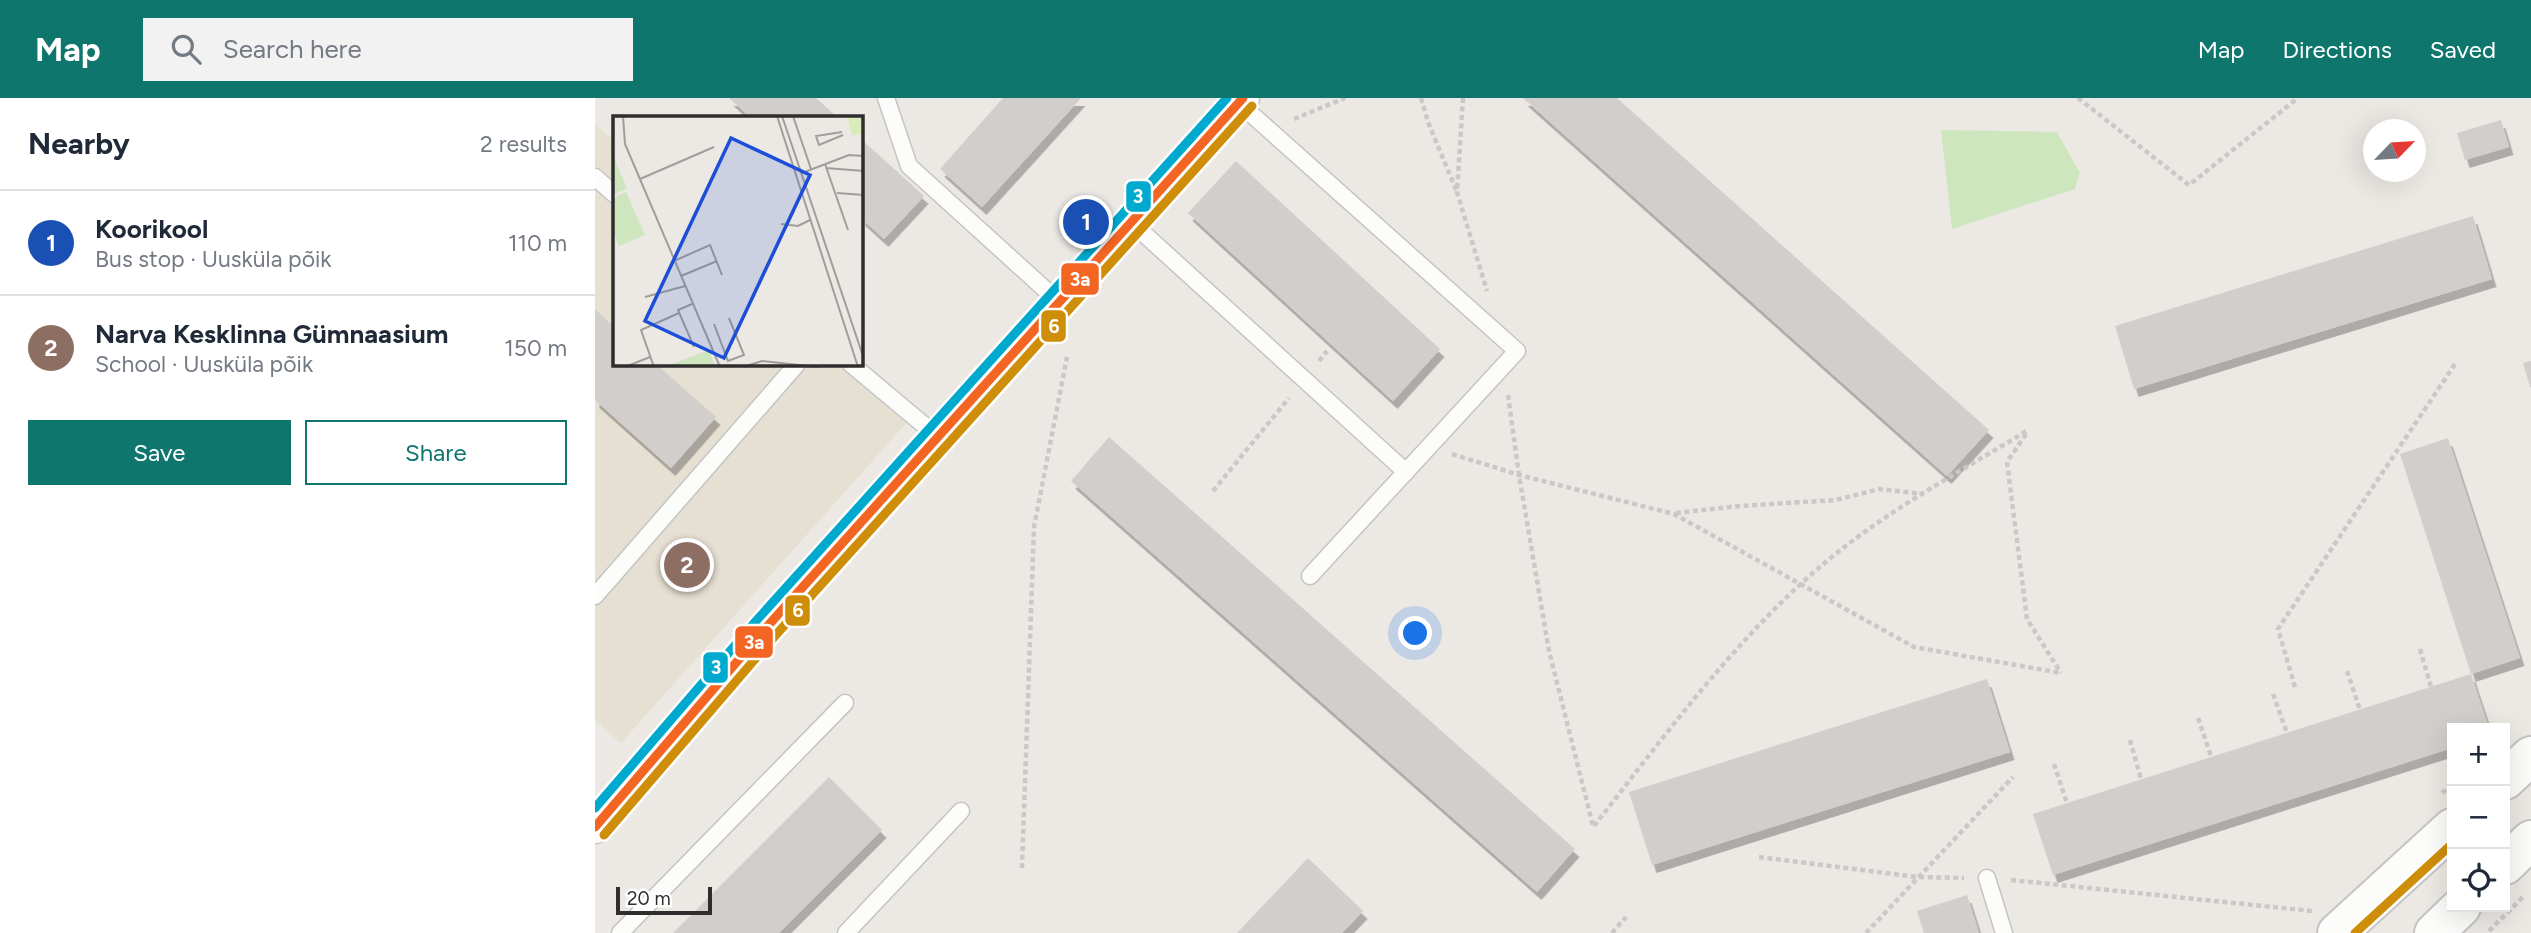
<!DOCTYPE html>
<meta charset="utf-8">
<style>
:root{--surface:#fff;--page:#f2f2f3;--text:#1f2937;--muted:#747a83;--line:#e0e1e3;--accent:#0f766e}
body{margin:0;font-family:Figtree,sans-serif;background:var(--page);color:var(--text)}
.controls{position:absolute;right:21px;bottom:21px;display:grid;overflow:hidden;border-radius:0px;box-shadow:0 7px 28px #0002}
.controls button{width:63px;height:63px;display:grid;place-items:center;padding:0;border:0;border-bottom:2px solid var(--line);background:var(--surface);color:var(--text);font:35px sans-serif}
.compass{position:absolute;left:1768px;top:21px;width:63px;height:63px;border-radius:50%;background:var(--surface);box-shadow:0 7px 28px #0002;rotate:65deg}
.scale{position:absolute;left:21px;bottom:18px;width:96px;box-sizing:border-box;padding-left:7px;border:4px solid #2e2e2e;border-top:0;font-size:19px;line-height:24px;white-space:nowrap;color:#2e2e2e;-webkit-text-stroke:5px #fff;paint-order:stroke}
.you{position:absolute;left:821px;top:536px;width:24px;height:24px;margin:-18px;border:5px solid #fff;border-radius:50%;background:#1a73e8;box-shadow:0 0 0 10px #1a73e833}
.badge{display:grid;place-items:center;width:46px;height:46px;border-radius:50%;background:var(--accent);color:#fff;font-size:23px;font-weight:700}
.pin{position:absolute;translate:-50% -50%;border:4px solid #fff;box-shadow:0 2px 7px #0006}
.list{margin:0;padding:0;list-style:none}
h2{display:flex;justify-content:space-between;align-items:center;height:91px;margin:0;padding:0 28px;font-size:30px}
h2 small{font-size:23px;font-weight:400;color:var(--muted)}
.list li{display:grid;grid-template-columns:46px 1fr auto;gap:21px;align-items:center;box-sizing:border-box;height:105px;padding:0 28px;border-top:2px solid var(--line)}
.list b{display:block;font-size:26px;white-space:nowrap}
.list p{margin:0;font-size:23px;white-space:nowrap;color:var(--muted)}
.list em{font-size:23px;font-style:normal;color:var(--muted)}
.actions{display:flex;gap:14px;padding:21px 28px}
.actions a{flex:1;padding:16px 0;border:2px solid var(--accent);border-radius:0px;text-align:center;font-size:24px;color:var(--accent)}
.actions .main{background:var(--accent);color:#fff}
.icon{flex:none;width:38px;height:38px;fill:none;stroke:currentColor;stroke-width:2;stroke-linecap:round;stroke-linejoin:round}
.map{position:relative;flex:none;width:1936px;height:835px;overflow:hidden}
header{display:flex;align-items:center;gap:42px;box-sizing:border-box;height:98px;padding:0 35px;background:var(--accent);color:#fff}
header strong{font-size:33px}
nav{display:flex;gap:38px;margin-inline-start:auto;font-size:24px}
.search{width:490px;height:63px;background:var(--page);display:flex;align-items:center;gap:18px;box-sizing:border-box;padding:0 24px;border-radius:0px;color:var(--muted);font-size:26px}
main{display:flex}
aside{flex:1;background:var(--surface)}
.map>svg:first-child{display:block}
</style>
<header>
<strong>Map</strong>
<div class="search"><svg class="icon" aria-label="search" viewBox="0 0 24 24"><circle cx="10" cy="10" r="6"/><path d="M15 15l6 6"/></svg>Search here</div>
<nav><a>Map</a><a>Directions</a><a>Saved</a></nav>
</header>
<main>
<aside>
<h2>Nearby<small>2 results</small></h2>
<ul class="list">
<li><span class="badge" style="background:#1a4fb4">1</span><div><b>Koorikool</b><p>Bus stop · Uusküla põik</p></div><em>110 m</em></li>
<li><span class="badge" style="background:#8d6e63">2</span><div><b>Narva Kesklinna Gümnaasium</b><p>School · Uusküla põik</p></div><em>150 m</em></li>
</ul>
<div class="actions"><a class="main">Save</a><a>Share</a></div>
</aside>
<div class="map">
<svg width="1936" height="835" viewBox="0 0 1936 835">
<defs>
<filter id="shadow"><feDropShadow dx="4.5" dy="8" stdDeviation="0" flood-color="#0004"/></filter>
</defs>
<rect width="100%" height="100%" fill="#ece8e4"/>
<path fill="#e6e0d3" d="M0 26 19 43V266H266V263L322 313 26 645 0 622Z"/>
<path fill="#cee6be" d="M1346 32 1462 34 1485 75 1480 91 1357 131Z"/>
<g fill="#d1cecb" filter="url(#shadow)">
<path d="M134 0H221L242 19H155Z"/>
<path d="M408 0H486L387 109 345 71Z"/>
<path d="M928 0H1022L1394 332 1352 378Z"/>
<path d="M1906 22 1914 49 1870 62 1862 35Z"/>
<path d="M266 41 329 98 289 141 266 120Z"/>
<path d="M641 63 845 251 798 303 593 115Z"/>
<path d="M1878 118 1897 181 1539 291 1520 228Z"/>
<path d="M0 211 19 229V266H61L121 319 76 370 0 302Z"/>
<path d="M1936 263V289H1935L1928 265Z"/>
<path d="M514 339 980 751 942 794 476 383Z"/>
<path d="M1853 340 1925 560 1876 576 1805 356Z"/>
<path d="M1876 576 1894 630H1857V650L1458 777 1438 716Z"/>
<path d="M1392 581 1415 654 1057 767 1034 694Z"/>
<path d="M234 679 287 732 184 835H78Z"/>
<path d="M713 760 768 813 747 835H642Z"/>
<path d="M1372 797 1384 835H1329L1322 813Z"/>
</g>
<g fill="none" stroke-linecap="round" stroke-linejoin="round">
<g stroke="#c5c4c5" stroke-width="19">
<g id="lane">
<path d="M291 0 314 68 464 204"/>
<path d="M644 5 922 253 715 478"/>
<path d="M0 79 19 96"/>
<path d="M536 124 811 374"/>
<path d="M256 266 342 338"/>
<path d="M0 498 202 266"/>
<path d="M1392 780 1409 835"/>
<path d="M25 835 250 605"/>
<path d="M251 835 366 713"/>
</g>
</g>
<g stroke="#c5c4c5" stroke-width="35">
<path id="street" d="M0 729 170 531 648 0"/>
</g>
<g stroke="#c5c4c5" stroke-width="42">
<g id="secondary">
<path d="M1910 682 1936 658"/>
<path d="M1910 767 1936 742"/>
<path d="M1742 835 1857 730"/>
<path d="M1839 835 1866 809"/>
</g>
</g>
<g stroke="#c9c9c8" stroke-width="4.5" stroke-dasharray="5 3.5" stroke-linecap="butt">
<path d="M826 0 833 24 862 94"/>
<path d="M868 0 862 94 892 193"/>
<path d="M1483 0 1594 87 1703 0"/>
<path d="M699 21 750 0"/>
<path d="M724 263 732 253"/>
<path d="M913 297 924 377 954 553 998 728"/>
<path d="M1431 336 1412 364 1432 521 1466 575"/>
<path d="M857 356 924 377 1079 416 1319 549 1466 575"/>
<path d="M618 393 694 300"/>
<path d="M1081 415 1144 408 1241 402 1284 391 1329 396"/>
<path d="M1825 551 1836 589"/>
<path d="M1752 573 1765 612"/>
<path d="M1700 589 1683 531 1860 266"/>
<path d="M1678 596 1692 635"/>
<path d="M1603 620 1616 658"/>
<path d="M1535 642 1546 681"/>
<path d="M1459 666 1472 705"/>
<path d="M1847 695 1857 686"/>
<path d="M999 728C1079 626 1164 508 1271 433 1322 396 1380 365 1433 332"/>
<path d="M1164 759 1322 779 1369 780"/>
<path d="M427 770 439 429 472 259"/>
<path d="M1416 782 1717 813"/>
<path d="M1894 833 1930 797"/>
<path d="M1017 835 1031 819"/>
<path d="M1271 835 1418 679"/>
</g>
<use href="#lane" stroke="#fcfcfb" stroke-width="16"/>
<use href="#street" stroke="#fcfcfb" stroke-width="32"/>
<use href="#secondary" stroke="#fcfcfb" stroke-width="38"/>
<g stroke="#fff" stroke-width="14">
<path id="bus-1" d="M0 729 170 531 648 0"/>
</g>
<g stroke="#fff" stroke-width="14">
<g id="bus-2">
<path d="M9 737 179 539 657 8"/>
<path d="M1760 835 1857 746"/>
</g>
</g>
<g stroke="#fff" stroke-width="14">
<path id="bus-3" d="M0 710 161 523 632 0"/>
</g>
<use href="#bus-1" stroke="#f26522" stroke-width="9"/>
<use href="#bus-2" stroke="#cf8e09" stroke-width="9"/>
<use href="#bus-3" stroke="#00a9ce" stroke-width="9"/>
</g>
<g transform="translate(18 18)">
<rect width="250" height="250" fill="#ece8e4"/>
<path d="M0 40 14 72 0 79ZM13 76 32 119 6 130 0 115V82ZM96 234 102 250H54Z" fill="#cee6be"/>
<path d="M234 0H250V18L239 19Z" fill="#d9eabb"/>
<path fill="none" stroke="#a09e9b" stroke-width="2" d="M10 0 12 28 107 251M164 0 245 251M169 0 251 243M180 0 198 53M229 16 203 20 206 29 230 19M212 48 235 114M213 52 251 55M189 57 236 39 251 40M27 63 101 31M224 77 251 79M168 108 185 110 197 104M61 145 97 129 109 159M68 160 104 145M32 181 72 170M79 188 65 194 81 231M101 208 115 245 131 239 116 202M12 251 37 241M41 251 28 214 66 197M130 251 149 245 205 251"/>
<path fill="#1d4ed8" fill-opacity="0.15" stroke="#1d4ed8" stroke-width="3.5" d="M118 22 197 59 111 242 32 205Z"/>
<rect width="250" height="250" fill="none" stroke="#2e2e2e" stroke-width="3.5"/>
</g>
<g stroke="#fff" stroke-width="2.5">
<rect x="530" y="82" width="27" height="33" rx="7" fill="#00a9ce"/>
<rect x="465" y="164" width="40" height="34" rx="7" fill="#f26522"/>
<rect x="445" y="211" width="27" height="34" rx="7" fill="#cf8e09"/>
<rect x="189" y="496" width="27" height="33" rx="7" fill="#cf8e09"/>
<rect x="139" y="527" width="40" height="34" rx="7" fill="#f26522"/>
<rect x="107" y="553" width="27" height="33" rx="7" fill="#00a9ce"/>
</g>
<g font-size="19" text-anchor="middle" font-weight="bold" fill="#fff">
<text x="543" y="105">3</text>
<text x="485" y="188">3a</text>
<text x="459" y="235">6</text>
<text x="203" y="519">6</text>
<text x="159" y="551">3a</text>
<text x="121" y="576">3</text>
</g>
</svg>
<div class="controls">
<button>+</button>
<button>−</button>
<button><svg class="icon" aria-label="locate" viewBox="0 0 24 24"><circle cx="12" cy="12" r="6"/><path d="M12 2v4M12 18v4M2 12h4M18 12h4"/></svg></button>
</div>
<svg class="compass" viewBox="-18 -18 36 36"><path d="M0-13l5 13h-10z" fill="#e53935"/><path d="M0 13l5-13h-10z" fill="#747a83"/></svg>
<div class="scale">20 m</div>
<div class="you"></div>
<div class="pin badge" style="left:491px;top:124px;background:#1a4fb4">1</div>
<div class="pin badge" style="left:92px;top:467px;background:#8d6e63">2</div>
</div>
</main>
